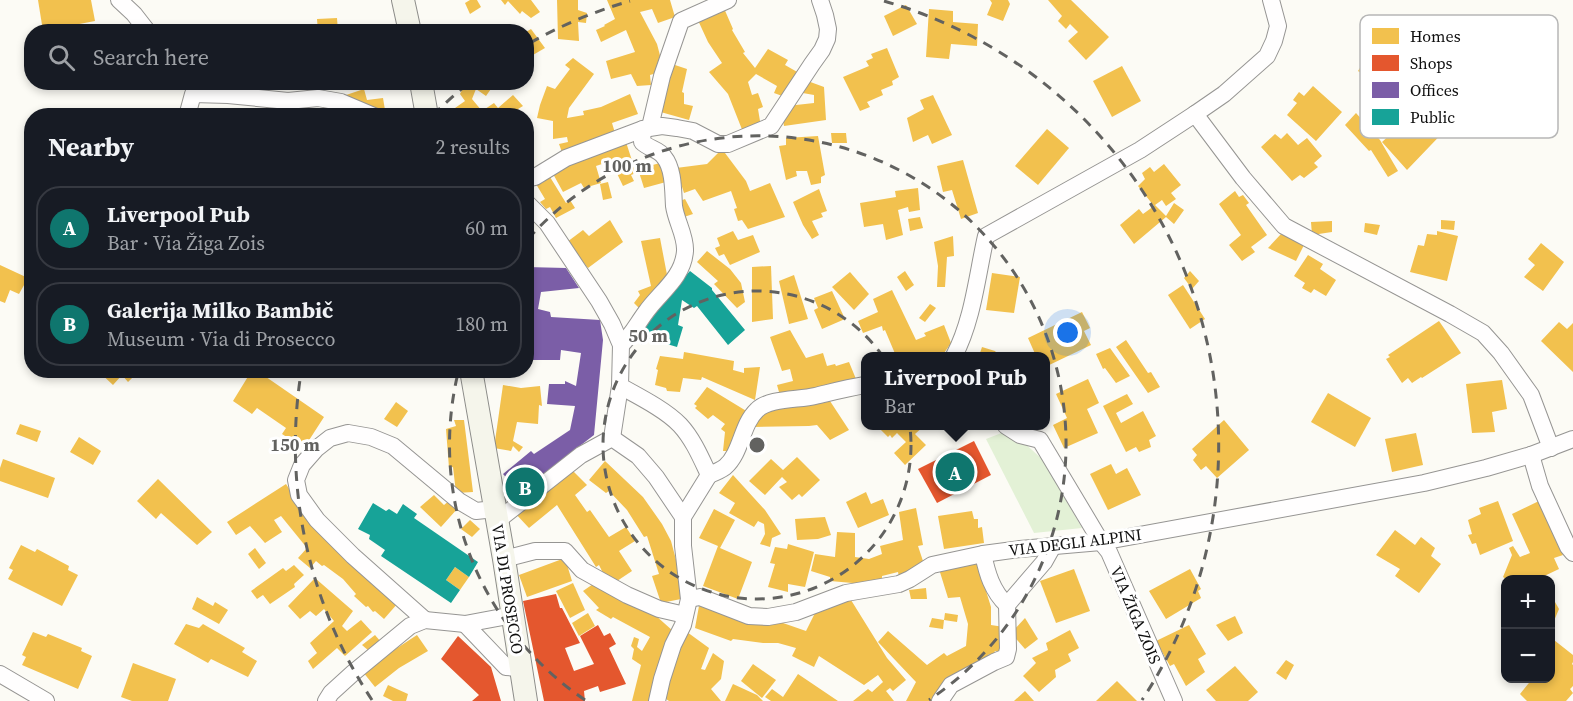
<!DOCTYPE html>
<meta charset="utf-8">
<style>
:root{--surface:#171b24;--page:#242831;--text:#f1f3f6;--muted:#9ea1a6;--line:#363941;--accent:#0f766e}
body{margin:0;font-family:"Source Serif 4",serif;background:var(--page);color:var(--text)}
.controls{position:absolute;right:18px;bottom:18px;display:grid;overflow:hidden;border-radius:12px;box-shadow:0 3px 9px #0003}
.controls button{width:54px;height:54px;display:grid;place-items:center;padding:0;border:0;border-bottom:2px solid var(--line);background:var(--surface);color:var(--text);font:30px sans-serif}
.you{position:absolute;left:1068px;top:333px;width:21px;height:21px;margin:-15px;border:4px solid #fff;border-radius:50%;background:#1a73e8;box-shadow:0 0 0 9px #1a73e833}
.badge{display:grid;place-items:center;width:39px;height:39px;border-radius:50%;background:var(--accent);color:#fff;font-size:20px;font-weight:700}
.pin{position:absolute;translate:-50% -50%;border:3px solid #fff;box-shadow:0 2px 6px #0006}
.popup{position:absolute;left:861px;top:352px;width:189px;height:78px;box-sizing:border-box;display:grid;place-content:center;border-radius:12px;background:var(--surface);filter:drop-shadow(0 2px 4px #0005);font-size:20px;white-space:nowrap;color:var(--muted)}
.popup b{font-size:22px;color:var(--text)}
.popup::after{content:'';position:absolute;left:50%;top:100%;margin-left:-12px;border:12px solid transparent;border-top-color:var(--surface)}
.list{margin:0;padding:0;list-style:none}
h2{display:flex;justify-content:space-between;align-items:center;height:78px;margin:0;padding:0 24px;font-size:26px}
h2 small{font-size:20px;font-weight:400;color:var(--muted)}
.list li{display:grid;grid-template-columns:39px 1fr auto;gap:18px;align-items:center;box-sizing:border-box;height:84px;margin:0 12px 12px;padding:0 12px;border:2px solid var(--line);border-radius:24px}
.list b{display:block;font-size:22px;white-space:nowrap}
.list p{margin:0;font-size:20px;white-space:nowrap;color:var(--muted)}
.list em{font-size:20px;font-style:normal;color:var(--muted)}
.icon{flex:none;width:33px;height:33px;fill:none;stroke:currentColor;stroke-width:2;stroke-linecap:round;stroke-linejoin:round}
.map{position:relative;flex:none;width:1573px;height:701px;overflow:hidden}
.search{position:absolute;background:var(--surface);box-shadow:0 3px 9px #0003;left:24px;top:24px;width:510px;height:66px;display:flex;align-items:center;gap:15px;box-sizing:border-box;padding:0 21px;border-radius:24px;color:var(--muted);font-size:22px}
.panel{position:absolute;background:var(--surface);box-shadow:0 3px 9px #0003;left:24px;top:108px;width:510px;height:270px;border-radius:24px}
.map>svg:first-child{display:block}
</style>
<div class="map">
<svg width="1573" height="701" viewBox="0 0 1573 701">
<rect width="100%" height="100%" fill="#fcfbf5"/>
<path fill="#e3f1d6" d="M1004 432 1021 440 1042 459 1082 528 1034 533 986 439Z"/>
<g fill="#f2c14e">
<path d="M38 0H91L95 21 43 31Z"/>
<path d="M470 0H477L481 7 470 14 465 3Z"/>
<path d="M501 0H531L540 12 531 18 522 11 520 14 508 1 505 5Z"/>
<path d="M557 0H578V10L587 13 586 23 578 22 579 41 558 39Z"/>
<path d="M607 0H670L675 17 658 23 652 9 640 12 657 44 662 63 660 72 650 75 651 85 637 86 631 74 611 79 606 61 635 52 626 30 601 42 596 30 605 26 604 25 615 19Z"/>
<path d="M990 0H1008L1010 4 1003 21 987 15 992 3Z"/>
<path d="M1048 0H1071L1109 37 1086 60 1068 41 1078 32 1070 24 1066 29 1058 21 1062 16Z"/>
<path d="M906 5 917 24 893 36 884 16Z"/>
<path d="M723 6 733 29 732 30 745 52 743 53 755 68 768 49 788 60 785 65 799 73 785 97 774 93 777 86 756 74 748 82 752 95 758 93 763 107 758 109 761 127 743 132 728 94 709 72 722 63 708 42 696 16Z"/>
<path d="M929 9 953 11V22L978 24 977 46 951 44 949 59 926 57Z"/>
<path d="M337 18 338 32H318L317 19Z"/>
<path d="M1395 21 1408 30 1405 35 1410 38 1400 53 1439 80 1425 96 1453 122 1407 170 1382 142 1404 122 1376 104 1386 90 1358 71 1366 58 1360 53 1373 36 1375 38 1386 22 1392 26Z"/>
<path d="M531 29 545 48 526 59V32Z"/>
<path d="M887 48 899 77 892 81 893 85 881 90 883 95 867 102 870 107 860 111 843 77 869 66 866 61 873 58 871 54Z"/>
<path d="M573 58 594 74 569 108 567 118 584 115 583 111 601 107 630 94 638 114 612 123 615 133 563 155 559 144 568 142 567 137 553 139V121L537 118 540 105 547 86 555 89 570 69 565 65Z"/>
<path d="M669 63 687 69 682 92 684 93V104L693 106 689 120 657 111Z"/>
<path d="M1122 66 1141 101 1112 117 1093 81Z"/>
<path d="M805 80 824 87 826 120 784 126 782 115 787 106 814 103V95L797 92Z"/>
<path d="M352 82H384V84L353 89Z"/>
<path d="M461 82H488L493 86 486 96 476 89 472 99 482 111 494 103 498 108 513 95 523 106 518 109 522 116H461L455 108 465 101 460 94 464 86 460 84Z"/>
<path d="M1458 83 1459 92H1462V104H1452L1450 85Z"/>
<path d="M1313 86 1342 112 1316 141 1287 115 1297 103 1293 100 1299 92 1304 96Z"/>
<path d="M364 89 367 100 383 98 386 116 346 101V95Z"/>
<path d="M933 95 952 135 932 144 928 135 913 142 907 118 924 109 920 100Z"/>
<path d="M321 109 341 110 355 116H318Z"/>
<path d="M1356 113 1380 140 1398 171 1388 177 1371 150 1369 151 1345 125Z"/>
<path d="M1047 129 1069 148 1038 185 1015 166Z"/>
<path d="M831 133H846L847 143H832Z"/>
<path d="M1287 133 1298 145 1307 138 1322 156 1314 163 1318 167 1304 178 1300 175 1292 181 1261 147 1275 134 1281 139Z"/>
<path d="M818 136 825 175 821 177V183L811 185 807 171H796L797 176 786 180 779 146 786 145V138Z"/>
<path d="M625 139 636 173 631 175 634 181 623 186 611 161 596 166 601 183 584 188 581 183 563 192 552 172Z"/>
<path d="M722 149 746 181 750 191 770 183 785 217 748 229 742 220 738 221 734 209 737 208 731 191 703 201 695 189 684 193 676 168 707 164Z"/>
<path d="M963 160 978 213 961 219 952 190 943 192 937 166Z"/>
<path d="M660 163 666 182 644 188 638 169Z"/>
<path d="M1164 164 1181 185 1171 193 1176 199 1166 206 1162 200 1155 205 1166 216 1174 203 1184 210 1174 224 1166 217 1134 244 1120 225 1139 209 1143 214 1154 206 1138 186 1145 179 1142 173 1150 167 1154 172Z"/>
<path d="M550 177 566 203 570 200 575 208 556 218 550 207 546 209 540 202 545 199 536 184Z"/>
<path d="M608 182 612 198 603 200 600 184Z"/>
<path d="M918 188 920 210 909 212 908 207 898 210 903 235 886 240 883 224 864 227 860 203 896 197 895 191Z"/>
<path d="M819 189 827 211 821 213 823 217 812 221 819 235 812 239 803 225 793 202Z"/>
<path d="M1235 191 1239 197 1243 195 1249 203 1246 205 1267 235 1251 247 1255 252 1242 261 1229 245 1241 235 1219 204Z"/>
<path d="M685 199 693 214 681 218 675 203Z"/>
<path d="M920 217 923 228 910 231 908 219Z"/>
<path d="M610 220 623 242 588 268 567 242 583 230 589 236Z"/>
<path d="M1441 220 1455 221 1454 230 1441 229Z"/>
<path d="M1332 221V232L1312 235 1311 222Z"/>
<path d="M1365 223 1380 225 1377 235 1364 232Z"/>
<path d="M733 231 738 240 753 235 760 252 730 265 724 254 719 256 715 248 720 246 717 238Z"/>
<path d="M1437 231 1458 236 1447 281 1410 272 1418 245 1424 246 1427 234 1437 235Z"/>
<path d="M1281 234 1304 245 1296 261 1268 248Z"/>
<path d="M953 236 954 256 947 257 945 287H937L938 266 934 242Z"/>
<path d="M660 238 668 280 640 309 634 303 640 295 638 291 651 286 641 241Z"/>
<path d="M1541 243 1564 262 1543 291 1524 277 1535 265 1528 259Z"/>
<path d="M707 251 730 269 741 283 745 302 737 308 714 284 718 281 697 262Z"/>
<path d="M1308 255 1323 264 1320 269 1336 280 1326 296 1314 289 1311 293 1302 288 1305 283 1294 276Z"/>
<path d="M0 265 28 278 19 294 10 290 5 303 0 301Z"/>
<path d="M771 266 773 319 752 322V267Z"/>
<path d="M905 271 914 285 906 291 897 277Z"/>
<path d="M1190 271 1199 281 1192 289 1184 278Z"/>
<path d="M850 272 869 294 854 310 832 287Z"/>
<path d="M992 273 1020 277 1014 313 986 310Z"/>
<path d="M794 275 808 319 789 324 779 281Z"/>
<path d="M1183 285 1205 319 1190 329 1168 295Z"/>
<path d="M892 290 916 340 926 336 924 333 944 325 951 343 942 356H896L885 330 883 331 882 326 863 333 858 321 878 312 873 299Z"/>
<path d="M832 291 845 319 822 329 814 310 818 308 814 298Z"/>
<path d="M930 304 936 308 925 322 919 318Z"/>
<path d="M1082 312 1090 328 1084 331 1091 345 1045 367V357L1036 356 1028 338Z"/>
<path d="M1439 321 1461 353 1422 378 1421 377 1412 383 1408 378 1402 383 1386 359 1390 357 1388 355Z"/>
<path d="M1559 322 1567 329 1573 323V372L1541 341Z"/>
<path d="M790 330 806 358 823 353 827 366 835 364 836 366 849 362 856 379 781 399 777 385 793 381 790 369 782 371 770 337Z"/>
<path d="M1126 340 1148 373 1151 372 1160 387 1148 393 1116 347Z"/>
<path d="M982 347 995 351 999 356H979Z"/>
<path d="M1110 348 1130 376 1116 383 1105 368 1103 369 1096 354Z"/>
<path d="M684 352 734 361 733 370 744 373V368L760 367 755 400 702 377 701 380 683 378 680 392 667 391 666 388 655 385 658 370 656 369 660 356 683 359Z"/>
<path d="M97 370H140L128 382 122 375 113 385Z"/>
<path d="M252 370H256L324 417 304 448 282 434 286 428 257 408 252 414 233 401Z"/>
<path d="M1088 379 1099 403 1087 409 1098 433 1064 448 1053 425 1067 418 1056 394Z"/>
<path d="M1502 380 1507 409 1492 412 1495 432 1472 433 1466 384Z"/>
<path d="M503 385 521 388 540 386 542 406 539 405 538 424 517 422 513 441 523 447 519 452 513 446 511 451 494 448Z"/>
<path d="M707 387 748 412 731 451H723L725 432 721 429 725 424 713 415 708 419 695 408 697 406 694 404Z"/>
<path d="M1328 393 1371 418 1355 447 1311 422Z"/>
<path d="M1127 394 1133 404 1116 413 1121 423 1143 411 1156 436 1149 440 1151 447 1139 452 1136 447 1126 452 1103 406Z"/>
<path d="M828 398 849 430 830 440 817 425 809 426 753 427 761 413Z"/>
<path d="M396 402 408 411 397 427 384 419Z"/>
<path d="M454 420H464L473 492 456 493 453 467 449 468 446 429 456 426Z"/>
<path d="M1224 420 1249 450 1217 478 1206 466 1201 470 1193 460 1197 455 1192 449Z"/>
<path d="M20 424 41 431 37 442 16 434Z"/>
<path d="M877 426H924L915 434 926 445 905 465 894 453 906 442 897 433 892 438 890 435 888 437Z"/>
<path d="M1416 433 1423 465 1392 472 1385 439Z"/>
<path d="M79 437 101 451 93 465 70 452Z"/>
<path d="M797 457 820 480 802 497 799 494 792 500 779 487 787 482 782 477 765 495 749 481 771 459 783 470Z"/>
<path d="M3 459 55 478 48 498 0 481V468Z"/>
<path d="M605 461 643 497 662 524 671 541 679 571 681 599 661 603 652 576 659 574 647 536 644 537 627 510 609 491 606 493 589 480Z"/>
<path d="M1111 464 1116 474 1127 468 1141 495 1108 510 1090 474Z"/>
<path d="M570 468 587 485 575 495 587 512 590 510 609 537 626 527 635 541 619 551 632 571 614 583 604 575 599 565 596 567 557 505 529 528 514 512Z"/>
<path d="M733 475 765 510 781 534 772 538 770 547 760 544 765 534 764 524 758 521 754 527 729 513 735 503 719 493Z"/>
<path d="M158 479 212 532 197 545 161 513 156 519 137 501Z"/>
<path d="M286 484 312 524 398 603 384 619 375 611 373 612 368 606 366 607 354 596 356 594 343 579 324 565 322 566 316 561 310 568 298 558 307 548 281 516 274 520 282 532 265 543 250 526 236 535 227 522Z"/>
<path d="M866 492 871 504 883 499 889 515 858 528 846 502Z"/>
<path d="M434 495 444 505 450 500 458 508 441 527 420 507Z"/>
<path d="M1541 500 1563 555 1554 558 1559 569 1538 579H1506L1503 577 1512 555 1509 548 1513 546 1520 557 1530 553 1512 514Z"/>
<path d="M1498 501 1513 541 1480 555 1476 543 1472 544 1468 535 1472 534 1468 520 1481 514 1479 508Z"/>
<path d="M916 508 923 545 918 546 924 564 899 577 898 572 882 576V579L864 584 830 581V577L811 571 815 554 835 557 837 532 855 533V557L869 559 882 554 880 546 903 540 899 512Z"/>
<path d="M714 509 735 520 720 548 752 562 738 599 703 586 718 546 699 538Z"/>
<path d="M972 511 974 519H978V528L982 527 984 543 944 549 938 516Z"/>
<path d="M825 517 831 535 818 539 797 540 795 519Z"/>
<path d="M470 520 480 529 472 537 461 529Z"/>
<path d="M1395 530 1415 545 1421 537 1435 548 1431 556 1441 564 1419 593 1395 576 1400 569 1376 555Z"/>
<path d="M788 544 814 552 805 587 788 584V592L768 587 775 564 770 563 775 547 787 549Z"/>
<path d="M21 545 35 552 37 549 69 566 68 570 78 575 62 606 8 579 13 570 9 568Z"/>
<path d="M255 548 266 563 259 569 248 554Z"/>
<path d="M565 558 572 581 527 597 519 575Z"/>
<path d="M977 562 991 607V625L1004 627 1002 652 995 651 993 655 989 654 986 660 939 688 931 701H906L916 682 878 642 888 631 927 665 944 653 947 656 966 646 968 624 960 597 948 598 939 569Z"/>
<path d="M294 565 304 575 294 584 295 587 270 604 263 595 257 599 251 591 283 568 286 571Z"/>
<path d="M455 567 469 577 460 590 446 580Z"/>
<path d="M1074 569 1090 611 1056 623 1040 581Z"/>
<path d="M1190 569 1201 589 1198 591 1201 598 1166 619 1149 591Z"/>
<path d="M315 578 353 611 342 626 347 631 361 620 372 632 345 656 337 648 313 669 308 661 317 653 310 643 334 621 324 609 316 616 310 611 300 619 288 606Z"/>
<path d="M596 582 655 615 673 631 653 701H632L641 665 632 659 634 649 631 646 634 637 639 639 637 647 642 651 650 637 613 617 611 619 596 610 599 608 583 591Z"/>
<path d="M573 583 585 610 570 618 556 591Z"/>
<path d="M926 588 927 599H911L909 590Z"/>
<path d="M197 597 213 606 215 602 228 610 219 624 192 609Z"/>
<path d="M851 600 887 658 906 680 893 691 890 688 886 691 894 701H853L868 689 872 692 883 682 878 675 864 685 819 656 814 667 792 656 796 648 778 643H763L733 639 731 641 695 628 699 606 735 618 762 622 783 623 806 631 815 613Z"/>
<path d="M1555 602 1559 609 1551 628V607Z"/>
<path d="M588 613 595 626 579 636 572 623Z"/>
<path d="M945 613 958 615 957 622 944 620Z"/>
<path d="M1235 616 1243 633 1228 641 1216 625Z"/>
<path d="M932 618 944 620 943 629 929 627Z"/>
<path d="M1025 618 1038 639 1025 649 1011 633Z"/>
<path d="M186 624 199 628 203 624 245 648 242 652 257 661 248 677 211 659 208 663 174 644Z"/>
<path d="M1189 625 1206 654 1198 659 1205 672 1186 686 1174 664 1170 666 1156 641Z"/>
<path d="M1070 630 1079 648 1068 654 1071 661 1055 670 1056 677 1039 692 1023 676 1036 663 1032 658 1048 650 1046 643Z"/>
<path d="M33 632 46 637 48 634 82 648 81 651 92 656 78 689 22 665 26 657 22 655Z"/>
<path d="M687 632 709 648 701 669 705 670 713 653 724 661 721 679 711 689 721 701H669L663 697 670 673Z"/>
<path d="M375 635 381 642 369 651 362 645Z"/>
<path d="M417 635 428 651 399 668 375 687 363 672 388 654Z"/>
<path d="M1554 640 1573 655V662L1572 664 1573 665V686L1570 689 1573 693 1566 701H1527L1520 694 1533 678H1551V643Z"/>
<path d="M1286 660 1294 665 1286 680 1276 673Z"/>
<path d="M133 663 176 679 168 701H132L121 697Z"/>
<path d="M753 664 776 680 762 698 741 681Z"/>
<path d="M1235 666 1258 692 1248 701H1216L1206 690Z"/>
<path d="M798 674 838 701H771L765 697 772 689 783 697Z"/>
<path d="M1117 681 1137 701H1096Z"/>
<path d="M733 684 757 695 763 701H725Z"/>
<path d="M388 685 408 694 406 701H393L383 696Z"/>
<path d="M1025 691 1034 701H1014Z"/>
</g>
<g fill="#e4572e">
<path d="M974 441 991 475 937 503 918 469Z"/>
<path d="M556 594 560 608H562L580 643 565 648 574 671 594 664 580 636 598 625 604 636 610 633 616 644 609 648 626 684 600 692 598 686 584 691 585 701H544L523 601Z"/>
<path d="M458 636 491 667 501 701H472L479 695 441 659Z"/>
</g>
<path fill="#7b5ea7" d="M526 267 566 268 579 288 541 292 538 309 550 312 551 317 600 320 603 340 594 435 520 492 503 474 531 451 534 454 570 430 575 406 547 404 549 384H565V381L576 386 581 353 561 350 560 360H527L529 355H526Z"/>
<g fill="#17a398">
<path d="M690 271 712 288V290L745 330 728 345 697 306 694 308 682 300 678 325 683 327 677 347 640 336 648 318Z"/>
<path d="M373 503 386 511 389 509 397 514 403 504 417 514 414 518 478 562 469 577 455 567 446 580 460 590 451 603 381 556 385 550 369 539 370 535 358 529Z"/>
</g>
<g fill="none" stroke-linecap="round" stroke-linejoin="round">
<g stroke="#969593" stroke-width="18">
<g id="minor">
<path d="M119 0 134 14 148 32"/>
<path d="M1195 114 1224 94 1267 56 1274 41 1278 26 1271 0"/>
<path d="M187 116 193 94 228 95 288 101 318 98 341 102 374 116"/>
<path d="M650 127 662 76 681 21 728 0"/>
<path d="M643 129 662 126 677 128 693 131 718 144H728L771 126 812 64 822 50 827 39 828 29 825 15 820 0"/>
<path d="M526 179 535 177 566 158 643 129 642 142C649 149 659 149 664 157 674 169 673 192 674 206 676 221 686 236 685 251 683 278 660 292 646 312 637 324 632 335 621 345"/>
<path d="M526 202 547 223 599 301 612 324 621 345 620 386C638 396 666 410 680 425 693 439 701 458 709 475L683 517"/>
<path d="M954 356C973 320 977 276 986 236L1140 150 1195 114 1243 178 1284 226 1450 314 1483 333 1501 353 1531 395 1551 448"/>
<path d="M1006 426 1020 435 1040 440 1101 542 1109 552 1174 701"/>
<path d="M612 438 620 386"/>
<path d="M1531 455 1540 486 1568 547 1573 553"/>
<path d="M709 475C714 473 721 470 725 467 742 452 741 425 757 410 769 398 799 400 815 396 832 392 847 388 865 385"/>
<path d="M497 521 581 455 612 438 638 456 656 477 683 517V546L689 599 683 625 673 645 662 679 657 701"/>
<path d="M983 554C987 573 992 591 1007 605"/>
<path d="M504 559 535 551H565L582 570 627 595 659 609 685 615"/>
<path d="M689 599 700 597 749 616 768 617 796 612 846 593 899 584 910 579 932 565 983 554 1020 549 1101 542 1424 483 1486 468 1531 455 1573 439"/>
<path d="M425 620 353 556 317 520 299 495 296 480 302 465 316 449 330 438 348 433 371 437 393 446 459 501 476 511 495 509"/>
<path d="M465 624 506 667 520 668"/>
<path d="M0 674 46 701"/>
<path d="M326 701 331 693 353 673 410 626 425 620 465 624 513 615"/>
<path d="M940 701 951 685 994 662 1006 657 1008 649 1007 605 1044 562 1053 546"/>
</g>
</g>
<g stroke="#8c8c89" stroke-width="24">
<g id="secondary">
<path d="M403 0 410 32"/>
<path d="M421 82 427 116"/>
<path d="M471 370 504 559 526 701"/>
</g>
</g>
<use href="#minor" stroke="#fffefe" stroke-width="16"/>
<use href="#secondary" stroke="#f5f5eb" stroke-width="22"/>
</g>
<g fill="none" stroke="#626260" stroke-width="3" stroke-dasharray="10 8">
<circle cx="757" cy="445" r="154"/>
<path d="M585 700A308 308 0 0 1 458 373M528 239A308 308 0 1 1 929 700"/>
<path d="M372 700A462 462 0 0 1 301 373M433 115A462 462 0 0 1 469 83M530 43A462 462 0 0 1 630 1M884 1A462 462 0 0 1 1142 700"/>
</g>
<g text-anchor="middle" stroke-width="6" stroke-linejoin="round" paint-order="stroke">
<g font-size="16" fill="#0f0f0f" stroke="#fff">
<text transform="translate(1075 542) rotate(-7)" y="6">VIA DEGLI ALPINI</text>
<text transform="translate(508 589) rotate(81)" y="6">VIA DI PROSECCO</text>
<text transform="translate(1136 615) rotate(67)" y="6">VIA ŽIGA ZOIS</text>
</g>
</g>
<rect x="1360" y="15" width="198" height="123" rx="9" fill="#fff" stroke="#b7b7b7" stroke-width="1.5"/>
<rect x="1372" y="28" width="27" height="16" fill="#f2c14e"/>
<rect x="1372" y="55" width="27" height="16" fill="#e4572e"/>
<rect x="1372" y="82" width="27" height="16" fill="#7b5ea7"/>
<rect x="1372" y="109" width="27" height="16" fill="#17a398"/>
<g font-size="16" fill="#0f0f0f">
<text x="1410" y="42">Homes</text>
<text x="1410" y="69">Shops</text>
<text x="1410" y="96">Offices</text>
<text x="1410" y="123">Public</text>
</g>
<circle cx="757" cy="445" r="9" fill="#626260" stroke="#fff" stroke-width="3"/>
<g font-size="18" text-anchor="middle" font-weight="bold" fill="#626260" stroke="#fff" stroke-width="6" stroke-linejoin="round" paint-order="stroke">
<text x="627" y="172">100 m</text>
<text x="648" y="342">50 m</text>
<text x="295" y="451">150 m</text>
</g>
</svg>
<div class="controls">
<button>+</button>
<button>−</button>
</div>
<div class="you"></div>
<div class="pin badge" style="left:955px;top:472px">A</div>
<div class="popup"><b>Liverpool Pub</b>Bar</div>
<div class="pin badge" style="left:525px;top:487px">B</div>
<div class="search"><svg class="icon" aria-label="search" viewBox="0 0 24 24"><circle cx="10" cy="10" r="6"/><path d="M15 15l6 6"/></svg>Search here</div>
<section class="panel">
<h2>Nearby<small>2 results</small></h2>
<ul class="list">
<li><span class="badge">A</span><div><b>Liverpool Pub</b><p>Bar · Via Žiga Zois</p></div><em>60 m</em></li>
<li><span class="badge">B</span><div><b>Galerija Milko Bambič</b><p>Museum · Via di Prosecco</p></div><em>180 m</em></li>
</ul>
</section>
</div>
